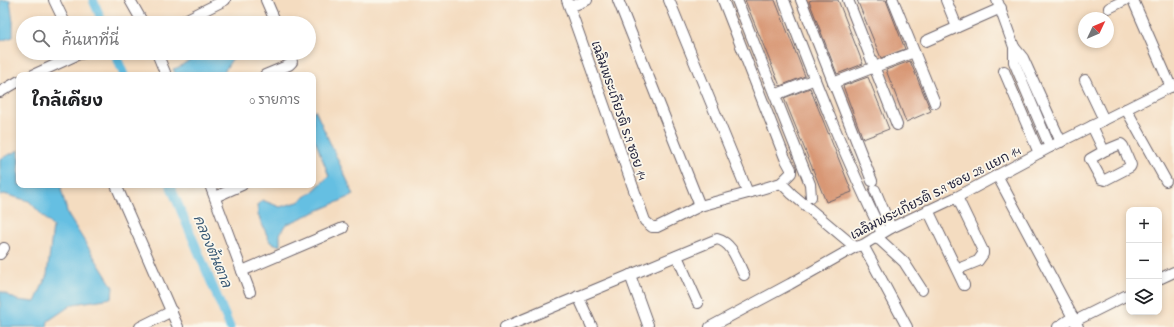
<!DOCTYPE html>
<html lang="th">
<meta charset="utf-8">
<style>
:root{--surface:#fff;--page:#f2f2f2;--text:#202124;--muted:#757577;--line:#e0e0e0}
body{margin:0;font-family:"Indie Flower","Playpen Sans Thai",sans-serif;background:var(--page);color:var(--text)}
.controls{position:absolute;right:12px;bottom:12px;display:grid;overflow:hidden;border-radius:8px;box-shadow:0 2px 6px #0003}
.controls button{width:36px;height:36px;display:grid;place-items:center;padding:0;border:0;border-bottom:1px solid var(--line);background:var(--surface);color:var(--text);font:20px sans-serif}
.compass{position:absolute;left:1078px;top:12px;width:36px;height:36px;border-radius:50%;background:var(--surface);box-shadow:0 2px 6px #0003;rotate:46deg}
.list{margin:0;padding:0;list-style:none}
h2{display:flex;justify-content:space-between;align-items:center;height:52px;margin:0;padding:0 16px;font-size:17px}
h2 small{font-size:13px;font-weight:400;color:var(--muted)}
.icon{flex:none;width:22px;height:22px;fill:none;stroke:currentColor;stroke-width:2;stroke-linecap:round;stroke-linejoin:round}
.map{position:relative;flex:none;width:1174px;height:327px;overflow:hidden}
.search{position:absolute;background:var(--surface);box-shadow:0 2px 6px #0003;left:16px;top:16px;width:300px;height:44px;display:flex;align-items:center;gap:10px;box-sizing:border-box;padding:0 14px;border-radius:22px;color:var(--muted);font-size:15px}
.panel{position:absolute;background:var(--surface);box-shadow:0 2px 6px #0003;left:16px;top:72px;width:300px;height:116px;border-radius:8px}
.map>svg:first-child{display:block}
</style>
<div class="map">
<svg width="1174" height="327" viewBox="0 0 1174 327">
<rect width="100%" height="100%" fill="#fbf7ec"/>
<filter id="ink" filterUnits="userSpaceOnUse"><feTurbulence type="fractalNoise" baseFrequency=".025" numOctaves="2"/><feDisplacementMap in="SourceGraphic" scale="8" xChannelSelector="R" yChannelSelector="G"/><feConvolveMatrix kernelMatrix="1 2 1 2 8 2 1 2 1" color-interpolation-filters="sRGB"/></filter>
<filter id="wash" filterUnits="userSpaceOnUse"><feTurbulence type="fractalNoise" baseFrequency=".012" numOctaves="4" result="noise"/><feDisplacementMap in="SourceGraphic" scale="16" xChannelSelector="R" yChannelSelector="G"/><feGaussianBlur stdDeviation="0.9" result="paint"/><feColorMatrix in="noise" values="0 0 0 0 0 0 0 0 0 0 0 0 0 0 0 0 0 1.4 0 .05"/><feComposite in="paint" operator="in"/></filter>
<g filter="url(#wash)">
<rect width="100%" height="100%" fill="#f4dcc0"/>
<g fill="#65bfe2" stroke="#44708e">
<path d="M0 0H10L13 22V37L0 41Z"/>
<path d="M200 53H246L232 59 222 75H176L173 69 179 67Z"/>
<path d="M315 110 354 195 285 225 280 234V246L270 242 258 215 257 205 262 200 280 207 298 202 312 192 329 176 313 135V111Z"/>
<path d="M19 150V185H62L61 189 68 215 113 287 112 298 73 304 48 321 47 327H0V291L17 300 35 302 47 275 53 227 29 201 4 194 0 196V159Z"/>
</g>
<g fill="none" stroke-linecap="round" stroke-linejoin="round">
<g stroke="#65bfe2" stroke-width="9">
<path d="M93 0 103 23"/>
<path d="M115 53 124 75"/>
<path d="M170 185 230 327"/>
</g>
</g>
<g id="blocks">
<g fill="#d89774">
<path d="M745 0H775L805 76 780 86Z"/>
<path d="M812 0H838L863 64 837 74 809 1Z"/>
<path d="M857 0H886L905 49 881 58Z"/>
<path d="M910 61 931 111 906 122 886 70Z"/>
<path d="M868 77 889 129 863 139 843 86Z"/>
<path d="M810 88 852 192 826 202 784 98Z"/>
</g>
</g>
</g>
<g filter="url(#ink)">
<use href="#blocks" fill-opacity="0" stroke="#6c636a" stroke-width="1"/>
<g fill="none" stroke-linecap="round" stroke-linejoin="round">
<g stroke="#6c636a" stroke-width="12">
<g id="minor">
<path d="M54 0 65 23"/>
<path d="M130 0 143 23"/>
<path d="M266 0 276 23"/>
<path d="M567 0 645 221 652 227H657L700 206 748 193 781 183 791 173V169L785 158 723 0"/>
<path d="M618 0 700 206"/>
<path d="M669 0 748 193"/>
<path d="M737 0 810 184 811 197"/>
<path d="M784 0C814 79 845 158 882 233"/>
<path d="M801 0 872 181"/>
<path d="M848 0 897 125"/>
<path d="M893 0 935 103"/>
<path d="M946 0 957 27"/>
<path d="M997 0 1014 47V62L1050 147"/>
<path d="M1133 0 1171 87"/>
<path d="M570 7 587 0"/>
<path d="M1109 8 1125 0"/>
<path d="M179 23 225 0"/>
<path d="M926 41 1001 8"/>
<path d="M1014 47 1023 58 1061 142"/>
<path d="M157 53 166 75"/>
<path d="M1004 71 1039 153"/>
<path d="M33 75 79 54 84 53"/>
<path d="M265 75 289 65 292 62 290 53"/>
<path d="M1085 80 1104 120"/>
<path d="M833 83 914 52"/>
<path d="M0 92 19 81"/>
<path d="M775 95 815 79"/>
<path d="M1126 109 1166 181"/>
<path d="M1092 126 1104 151 1090 159 1101 179 1105 180 1130 167 1131 165 1123 146 1121 144 1104 151"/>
<path d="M997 175 1078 327"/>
<path d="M781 183 792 194 855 247"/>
<path d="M116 185 178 327"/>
<path d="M210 185 242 271 343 228"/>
<path d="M875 190 891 228"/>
<path d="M215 197 242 185"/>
<path d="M957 197 983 251V254L978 261 963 267"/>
<path d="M928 210 964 285"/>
<path d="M874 238 880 240 904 262 922 290"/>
<path d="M863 245 907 327"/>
<path d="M0 254 4 248"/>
<path d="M677 256 698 303"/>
<path d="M242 271 250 292"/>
<path d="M630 275 648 325"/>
<path d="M1159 279 1174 272"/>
<path d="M578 296 592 327"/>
<path d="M1075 321 1129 294"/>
<path d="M140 327 172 311"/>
<path d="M505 327 717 239C733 243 737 261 744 275"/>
<path d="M710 327 790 284 855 247 863 245 891 228 957 197 1050 147 1174 85"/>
<path d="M1058 327 1073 317"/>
</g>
</g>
<use href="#minor" stroke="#fff" stroke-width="10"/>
</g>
</g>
<g text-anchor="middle" stroke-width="3.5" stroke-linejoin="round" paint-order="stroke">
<g font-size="13" fill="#22223b" stroke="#fbf7ec">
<text transform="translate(620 110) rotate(71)" y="5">เฉลิมพระเกียรติ ร.9 ซอย 14</text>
<text transform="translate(935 192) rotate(-27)" y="5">เฉลิมพระเกียรติ ร.9 ซอย 28 แยก 14</text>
</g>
<g font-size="14" font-style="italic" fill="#395975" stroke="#fbf7ec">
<text transform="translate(213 251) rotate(67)" y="5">คลองต้นตาล</text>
</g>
</g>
</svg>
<div class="controls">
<button>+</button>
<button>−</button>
<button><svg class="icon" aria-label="layers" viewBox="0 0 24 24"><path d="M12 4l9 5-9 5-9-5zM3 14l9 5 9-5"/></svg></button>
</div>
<svg class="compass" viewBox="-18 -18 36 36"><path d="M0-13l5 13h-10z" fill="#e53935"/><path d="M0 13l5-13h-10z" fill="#757577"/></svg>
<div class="search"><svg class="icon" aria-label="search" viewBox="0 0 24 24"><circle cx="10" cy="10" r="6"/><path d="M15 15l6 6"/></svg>ค้นหาที่นี่</div>
<section class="panel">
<h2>ใกล้เคียง<small>0 รายการ</small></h2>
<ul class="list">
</ul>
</section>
</div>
